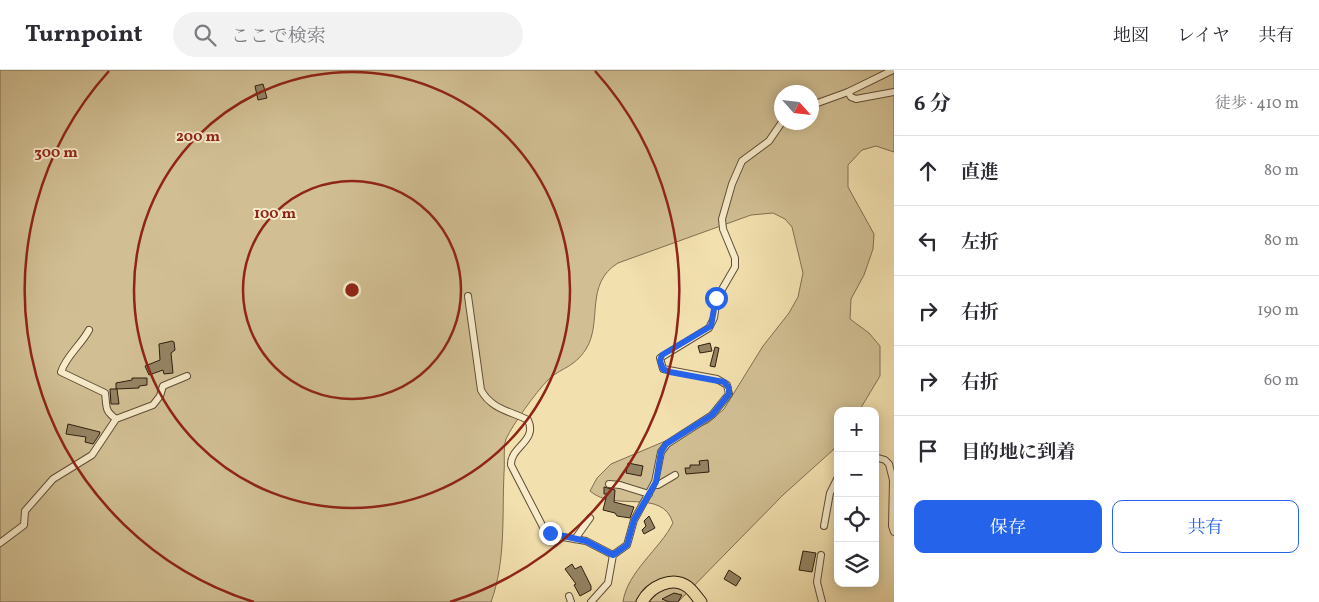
<!DOCTYPE html>
<html lang="ja">
<meta charset="utf-8">
<style>
:root{--surface:#fff;--page:#f2f2f3;--text:#2b2b33;--muted:#7c7c81;--line:#e1e1e2;--accent:#2563eb}
body{margin:0;font-family:Vollkorn,"Noto Serif JP",serif;background:var(--page);color:var(--text)}
.controls{position:absolute;right:15px;bottom:15px;display:grid;overflow:hidden;border-radius:10px;box-shadow:0 2px 12px #0003}
.controls button{width:45px;height:45px;display:grid;place-items:center;padding:0;border:0;border-bottom:1px solid var(--line);background:var(--surface);color:var(--text);font:25px sans-serif}
.compass{position:absolute;left:774px;top:15px;width:45px;height:45px;border-radius:50%;background:var(--surface);box-shadow:0 2px 12px #0003;rotate:117deg}
.stop{position:absolute;width:15px;height:15px;margin:-11px;border:4px solid #2563eb;border-radius:50%;background:#fff}
.stop.end{background:#2563eb;border-color:#fff;box-shadow:0 1px 5px #0008}
.list{margin:0;padding:0;list-style:none}
h2{display:flex;justify-content:space-between;align-items:center;height:65px;margin:0;padding:0 20px;font-size:21px}
h2 small{font-size:16px;font-weight:400;color:var(--muted)}
.list li{display:grid;grid-template-columns:32px 1fr auto;gap:15px;align-items:center;box-sizing:border-box;height:70px;padding:0 20px;border-top:1px solid var(--line)}
.list b{display:block;font-size:19px;white-space:nowrap}
.list em{font-size:16px;font-style:normal;color:var(--muted)}
.actions{display:flex;gap:10px;padding:15px 20px}
.actions a{flex:1;padding:11px 0;border:1px solid var(--accent);border-radius:10px;text-align:center;font-size:18px;color:var(--accent)}
.actions .main{background:var(--accent);color:#fff}
.icon{flex:none;width:28px;height:28px;fill:none;stroke:currentColor;stroke-width:2;stroke-linecap:round;stroke-linejoin:round}
.map{position:relative;flex:none;width:894px;height:532px;overflow:hidden}
header{display:flex;align-items:center;gap:30px;box-sizing:border-box;height:70px;padding:0 25px;background:var(--surface);border-bottom:1px solid var(--line)}
header strong{font-size:24px}
nav{display:flex;gap:28px;margin-inline-start:auto;font-size:18px}
.search{width:350px;height:45px;background:var(--page);display:flex;align-items:center;gap:12px;box-sizing:border-box;padding:0 18px;border-radius:28px;color:var(--muted);font-size:19px}
main{display:flex}
aside{flex:1;background:var(--surface)}
.map>svg:first-child{display:block}
</style>
<header>
<strong>Turnpoint</strong>
<div class="search"><svg class="icon" aria-label="search" viewBox="0 0 24 24"><circle cx="10" cy="10" r="6"/><path d="M15 15l6 6"/></svg>ここで検索</div>
<nav><a>地図</a><a>レイヤ</a><a>共有</a></nav>
</header>
<main>
<div class="map">
<svg width="894" height="532" viewBox="0 0 894 532">
<rect width="100%" height="100%" fill="#f2e0ae"/>
<filter id="stains"><feTurbulence type="fractalNoise" baseFrequency=".004" numOctaves="4"/><feColorMatrix values="0 0 0 0 .2 0 0 0 0 .09 0 0 0 0 .02 0 0 0 .5 -.17"/></filter>
<radialGradient id="worn" r=".72"><stop offset=".6" stop-color="#630" stop-opacity="0"/><stop offset="1" stop-color="#630" stop-opacity=".3"/></radialGradient>
<path fill="#d1bf93" stroke="#806e52" fill-rule="evenodd" d="M0 0H894V82L876 76 862 80 848 95V117L874 164 873 179 864 205 851 229 850 249 869 263 880 276V306L859 341H838V372L833 380 783 425 678 532H623C627 502 660 479 673 453 662 417 615 443 590 421L597 408 611 394 708 353 724 339 763 276 789 243 798 227 803 203 792 157 785 149 773 143 751 145 618 193C584 214 603 252 586 279 574 298 560 298 548 310 536 322 513 354 506 369 503 378 505 393 504 403 502 446 506 491 491 532H0ZM782 22H812V52H782Z"/>
<g fill="#948362" stroke="#2f1e10">
<path d="M263 14 267 28 258 30 255 16Z"/>
<path d="M172 271 174 272 175 280 171 283 173 303 164 304 163 300 149 305 145 296 160 290 159 274Z"/>
<path d="M710 273 712 281 700 283 698 276Z"/>
<path d="M715 277 719 278 715 297 710 296Z"/>
<path d="M132 308H147V315L139 316V318L116 319V313L132 310Z"/>
<path d="M110 319H117L119 334H111Z"/>
<path d="M68 354 100 362 99 365 93 374 85 372 86 367 66 364Z"/>
<path d="M708 390 709 402 686 404 685 398H690V395H700L699 391Z"/>
<path d="M628 393 643 396 641 406 626 403Z"/>
<path d="M604 417 615 420 614 432 634 437 630 448 617 446 615 443 603 440 607 424H604Z"/>
<path d="M649 446 655 458 644 464 642 460 646 456 644 451Z"/>
<path d="M803 481 816 483 812 502 799 500Z"/>
<path d="M572 494 575 499 581 496 591 516V520L580 526 574 515 576 514 565 499Z"/>
<path d="M729 500 741 508 736 516 724 509Z"/>
<path d="M674 523 682 525 678 532H669L662 529Z"/>
</g>
<g fill="none" stroke-linecap="round" stroke-linejoin="round">
<g stroke="#604e38" stroke-width="8">
<g id="street">
<path d="M848 22 851 27 856 29 894 22"/>
<path d="M812 35 848 22 893 0"/>
<path d="M468 226 481 320C491 339 510 341 528 350 538 371 510 377 511 395L544 459 557 466 586 471 613 485"/>
<path d="M89 260C81 275 66 286 61 302L105 323C107 337 104 340 116 349"/>
<path d="M875 387 885 390 889 394 893 410 892 456 894 462"/>
<path d="M609 414 620 415 649 424"/>
<path d="M654 414 658 415 675 405"/>
<path d="M824 456 830 423 838 407"/>
<path d="M575 469 590 448"/>
<path d="M0 473 24 455 25 441 53 409 92 385 116 349 153 335 160 326 163 316 187 306"/>
<path d="M821 485 817 512 822 532"/>
<path d="M569 526 571 532"/>
<path d="M591 532 608 513 613 485 627 475 634 450 655 412 661 382 667 374 712 345 729 324 727 315 717 309 663 299 660 288 709 258 714 248 717 228 735 197V188L723 159 722 149 732 114 742 91 769 71 782 52"/>
</g>
</g>
<g stroke="#2f1e10" stroke-width="13">
<path id="highway" d="M642 532C650 517 672 505 688 517 693 521 697 527 701 532"/>
</g>
<use href="#street" stroke="#f7ebca" stroke-width="6"/>
<use href="#highway" stroke="#f2e0ae" stroke-width="11"/>
</g>
<g fill="none" stroke-linecap="round" stroke-linejoin="round">
<path stroke="#2563eb" stroke-width="6" d="M550 463 586 471 613 485 627 475 634 450 656 412 661 382 666 374 712 345 729 324V318L724 312 670 302 663 299 660 291 662 285 711 256 716 228"/>
</g>
<g fill="none" stroke="#8f2418" stroke-width="2.5">
<circle cx="352" cy="220" r="109"/>
<circle cx="352" cy="220" r="218"/>
<path d="M254 532A327 327 0 0 1 109 1M595 1A327 327 0 0 1 450 532"/>
</g>
<circle cx="352" cy="220" r="8" fill="#8f2418" stroke="#f7ebca" stroke-width="2.5"/>
<g font-size="15" text-anchor="middle" font-weight="bold" fill="#8f2418" stroke="#f7ebca" stroke-width="4" stroke-linejoin="round" paint-order="stroke">
<text x="198" y="71">200 m</text>
<text x="56" y="87">300 m</text>
<text x="275" y="148">100 m</text>
</g>
<rect width="100%" height="100%" filter="url(#stains)"/>
<rect width="100%" height="100%" fill="url(#worn)"/>
</svg>
<div class="controls">
<button>+</button>
<button>−</button>
<button><svg class="icon" aria-label="locate" viewBox="0 0 24 24"><circle cx="12" cy="12" r="6"/><path d="M12 2v4M12 18v4M2 12h4M18 12h4"/></svg></button>
<button><svg class="icon" aria-label="layers" viewBox="0 0 24 24"><path d="M12 4l9 5-9 5-9-5zM3 14l9 5 9-5"/></svg></button>
</div>
<svg class="compass" viewBox="-18 -18 36 36"><path d="M0-13l5 13h-10z" fill="#e53935"/><path d="M0 13l5-13h-10z" fill="#7c7c81"/></svg>
<div class="stop" style="left:716px;top:228px"></div>
<div class="stop end" style="left:550px;top:463px"></div>
</div>
<aside>
<h2>6 分<small>徒歩 · 410 m</small></h2>
<ul class="list">
<li><svg class="icon" aria-label="ahead" viewBox="0 0 24 24"><path d="M12 20V5M6 11l6-6 6 6"/></svg><div><b>直進</b></div><em>80 m</em></li>
<li><svg class="icon" aria-label="left" viewBox="0 0 24 24"><path d="M17 20v-9H6M10 6l-5 5 5 5"/></svg><div><b>左折</b></div><em>80 m</em></li>
<li><svg class="icon" aria-label="right" viewBox="0 0 24 24"><path d="M7 20v-9h11M14 6l5 5-5 5"/></svg><div><b>右折</b></div><em>190 m</em></li>
<li><svg class="icon" aria-label="right" viewBox="0 0 24 24"><path d="M7 20v-9h11M14 6l5 5-5 5"/></svg><div><b>右折</b></div><em>60 m</em></li>
<li><svg class="icon" aria-label="arrive" viewBox="0 0 24 24"><path d="M6 21V4h12l-3 4 3 4H6"/></svg><div><b>目的地に到着</b></div></li>
</ul>
<div class="actions"><a class="main">保存</a><a>共有</a></div>
</aside>
</main>
